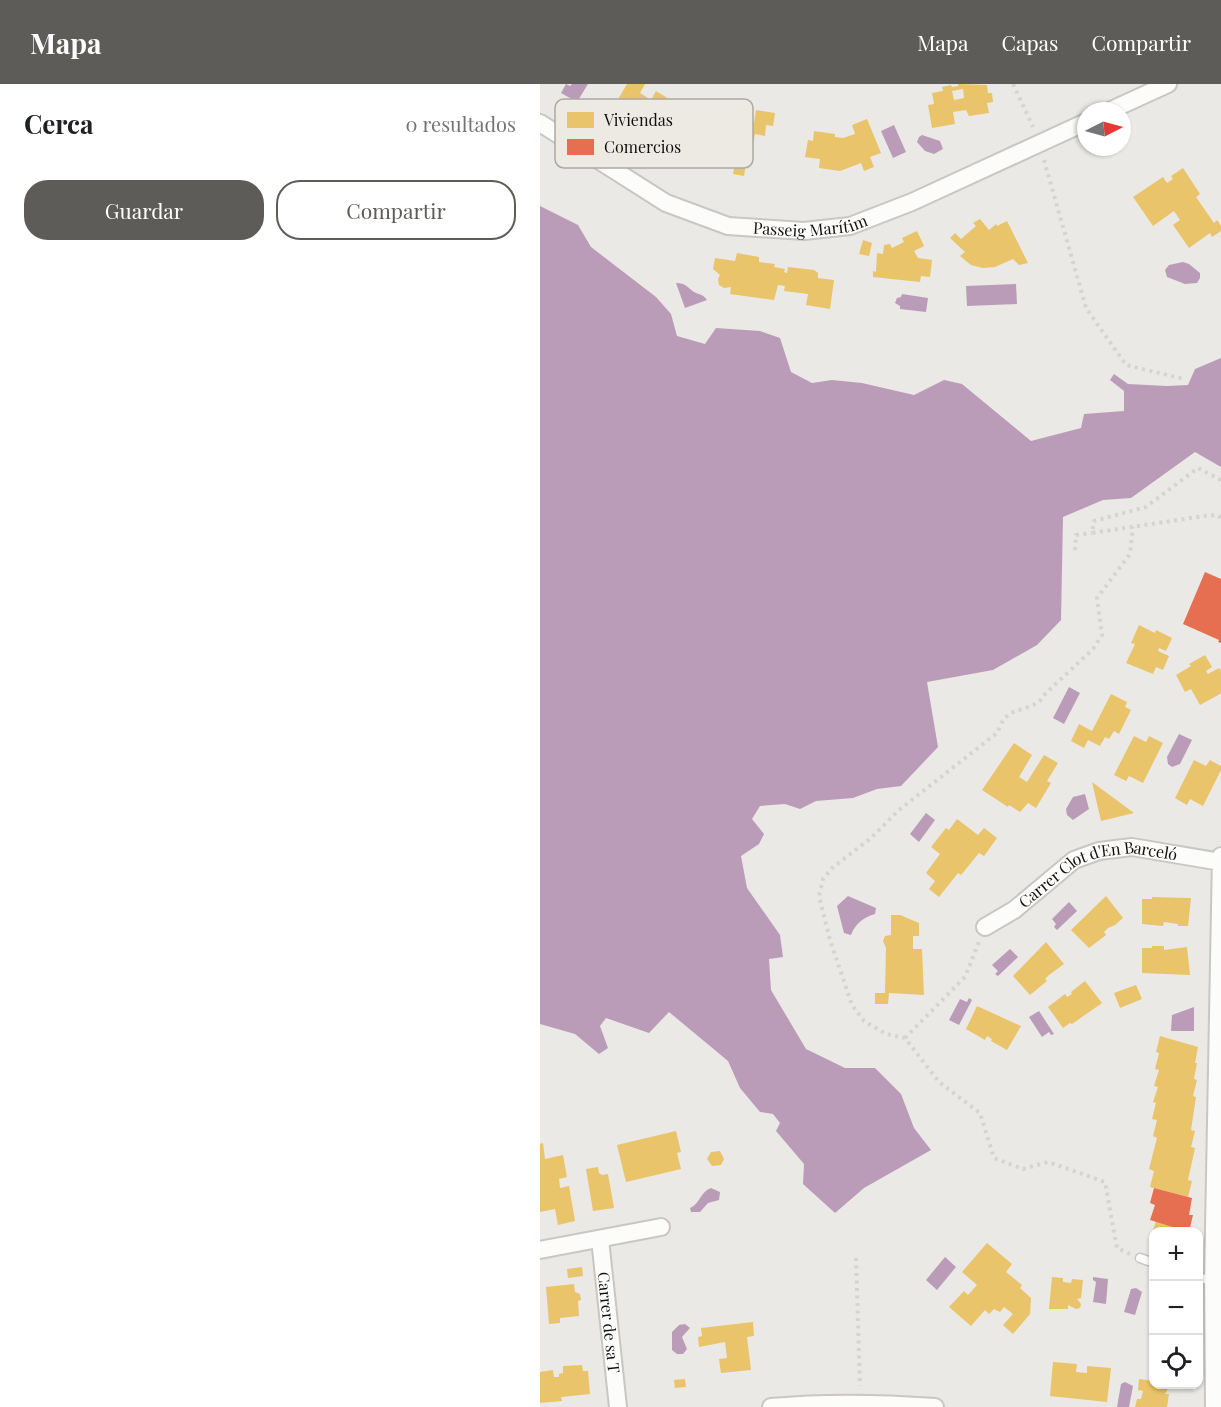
<!DOCTYPE html>
<html lang="es">
<meta charset="utf-8">
<style>
:root{--surface:#fff;--page:#f6f6f6;--text:#202124;--muted:#757577;--line:#e0e0e0;--accent:#5d5c59}
body{margin:0;font-family:"Playfair Display",serif;background:var(--page);color:var(--text)}
.controls{position:absolute;right:18px;bottom:18px;display:grid;overflow:hidden;border-radius:12px;box-shadow:0 2px 4px #0004}
.controls button{width:54px;height:54px;display:grid;place-items:center;padding:0;border:0;border-bottom:2px solid var(--line);background:var(--surface);color:var(--text);font:30px sans-serif}
.compass{position:absolute;left:537px;top:18px;width:54px;height:54px;border-radius:50%;background:var(--surface);box-shadow:0 2px 4px #0004;rotate:84deg}
.list{margin:0;padding:0;list-style:none}
h2{display:flex;justify-content:space-between;align-items:center;height:78px;margin:0;padding:0 24px;font-size:26px}
h2 small{font-size:20px;font-weight:400;color:var(--muted)}
.actions{display:flex;gap:12px;padding:18px 24px}
.actions a{flex:1;padding:14px 0;border:2px solid var(--accent);border-radius:24px;text-align:center;font-size:21px;color:var(--accent)}
.actions .main{background:var(--accent);color:#fff}
.icon{flex:none;width:33px;height:33px;fill:none;stroke:currentColor;stroke-width:2;stroke-linecap:round;stroke-linejoin:round}
.map{position:relative;flex:none;width:681px;height:1323px;overflow:hidden}
header{display:flex;align-items:center;gap:36px;box-sizing:border-box;height:84px;padding:0 30px;background:var(--accent);color:#fff}
header strong{font-size:28px}
nav{display:flex;gap:33px;margin-inline-start:auto;font-size:21px}
main{display:flex}
aside{flex:1;background:var(--surface)}
.map>svg:first-child{display:block}
</style>
<header>
<strong>Mapa</strong>
<nav><a>Mapa</a><a>Capas</a><a>Compartir</a></nav>
</header>
<main>
<aside>
<h2>Cerca<small>0 resultados</small></h2>
<ul class="list">
</ul>
<div class="actions"><a class="main">Guardar</a><a>Compartir</a></div>
</aside>
<div class="map">
<svg width="681" height="1323" viewBox="0 0 681 1323">
<rect width="100%" height="100%" fill="#ebe9e5"/>
<g fill="#bb9cb8">
<path d="M26 0 30 2 32 0H48L37 18 21 9Z"/>
<path d="M354 41 366 68 353 74 341 47Z"/>
<path d="M382 51 400 57 403 65 394 70 385 67 377 58 379 53Z"/>
<path d="M0 122 38 141 51 163 116 213 131 230 137 252 165 260 176 244 220 247 240 254 251 288 272 299 292 296 322 299 374 311 404 296 422 300 491 357 541 344 544 330 584 327V307L570 296 574 290 588 300 627 302 648 301 655 285 681 274V383L655 368 591 414 563 416 523 433 521 536 497 561 453 586 387 598 398 663 361 702 337 705 313 714 276 717 260 725 245 720 220 722 212 735 224 750 219 760 201 772 207 804 240 851 243 873 229 875 231 906 266 965 305 984H335L361 1010 374 1044 391 1066 324 1104 295 1129 263 1100 264 1080 236 1047 240 1039 233 1030 220 1028 200 1004 188 977 129 928 109 949 66 934 60 942 68 964 59 970 35 950 0 940Z"/>
<path d="M643 178 649 180 660 189V194L657 199 645 200 627 193 625 186 629 181Z"/>
<path d="M136 199C146 199 147 203 154 208 160 211 163 210 167 216L145 224Z"/>
<path d="M476 200 477 220 427 222 426 202Z"/>
<path d="M362 210 388 214 386 228 360 225V222L355 219 357 214 361 213Z"/>
<path d="M529 603 540 609 524 640 513 634Z"/>
<path d="M639 650 652 656 640 680 632 683 628 680 627 673Z"/>
<path d="M545 710 549 725 533 736 527 731 526 725 533 713Z"/>
<path d="M386 729 395 736 379 758 370 750Z"/>
<path d="M308 812 336 824 335 830C324 833 315 840 311 851L304 849 297 822Z"/>
<path d="M529 818 537 827 517 846 514 843 516 840 512 835Z"/>
<path d="M470 865 478 873 458 892 455 890 458 887 452 881Z"/>
<path d="M429 914 432 916 419 941 409 936 420 915 427 918Z"/>
<path d="M654 923V947H631L632 931Z"/>
<path d="M499 927 514 950 511 951 509 948 502 953 489 933Z"/>
<path d="M171 1104 180 1108 179 1116 168 1119 160 1128H151L150 1124C160 1120 160 1108 171 1104Z"/>
<path d="M405 1173 416 1183 397 1206 386 1196Z"/>
<path d="M553 1193 568 1195 566 1220 553 1218 556 1198 553 1196Z"/>
<path d="M596 1204 602 1208 595 1231 584 1228 591 1205Z"/>
<path d="M145 1240 150 1244 142 1253 147 1265 143 1270H137L132 1266V1248L139 1241Z"/>
<path d="M585 1298 593 1302 589 1323H577L581 1300Z"/>
</g>
<g fill="#e9c46a" fill-rule="evenodd">
<path d="M87 0H105L100 9 111 16 116 7 150 28 127 65 70 29Z"/>
<path d="M418 0 447 1 448 9H452L453 18 447 19 449 29 429 32 426 26 413 28 415 40 392 44 388 21 394 20 392 9 403 7 402 3 411 1 412 3 418 2ZM423 5 424 14 414 16 412 7Z"/>
<path d="M197 25 207 27 205 37 214 39 216 26 235 29 233 42 226 41 225 52 215 50 213 62 209 61 204 92 193 90 196 74 194 73 195 69 191 68 192 64 162 59V53L177 56 180 40 195 42Z"/>
<path d="M327 35 341 69 330 73 334 83 324 87 321 79 300 87 279 84 280 75 265 73 268 56 273 57 274 47 295 50V53L303 54 315 50 312 41Z"/>
<path d="M643 84 660 110 656 113 674 139 677 136 681 142V147L672 153 670 149 649 164 633 141 640 136 634 127 613 142 593 113 623 93 627 99 633 95 631 92Z"/>
<path d="M440 135 449 146 456 140 457 142 467 137 488 179 479 181 473 175 455 183 443 184 431 181 426 177 420 172 425 168 410 154 415 149 421 155 436 142 433 139Z"/>
<path d="M377 147 384 162 374 167 378 174 392 176 390 193 381 192 380 198 333 193V187L336 188 337 169 343 170 344 161 350 160 352 164 364 158 362 154Z"/>
<path d="M323 156 332 159 329 172 319 170Z"/>
<path d="M197 169 219 173V178L235 180 234 183 245 185 244 188 247 189 248 183 274 186 278 189V194L294 196 290 225 266 221 268 210 244 207 245 202 238 201 234 216 190 210 191 203 184 204 179 201 178 195 180 191 173 185 175 174 195 177Z"/>
<path d="M599 541 615 549 616 546 632 554 626 567 619 564 618 567 629 572 623 586 616 583 613 590 586 579 595 560 591 559Z"/>
<path d="M665 571 672 583 666 587 668 590 679 584 681 587V607L680 610 660 621 651 605 645 608 636 591 651 582 649 580Z"/>
<path d="M571 610 587 618 585 623 591 626 579 650 574 647 569 655 565 653 560 662 548 656 544 664 531 657 539 640 552 647Z"/>
<path d="M594 652 606 658 609 652 623 659 603 699 589 692 586 697 574 691Z"/>
<path d="M474 659 492 671 479 693 487 698 504 671 518 679 507 697 511 699 496 724 488 719 480 728 469 721 468 723 442 706Z"/>
<path d="M654 676 666 682 670 676 681 682V686L663 722 650 715 647 721 635 714Z"/>
<path d="M552 698 594 729 561 737Z"/>
<path d="M417 735 438 751 444 744 457 754 444 772 439 769 421 791 418 789 399 813 389 805 395 797 386 789 400 770 391 763 406 744 409 746Z"/>
<path d="M566 812 583 834 575 841 568 844 564 848 566 851 549 864 531 846Z"/>
<path d="M612 813 651 814 648 842H638V840L624 838 623 842 602 840V815H612Z"/>
<path d="M351 831H360L379 839V852H373V865H382L384 911 349 909 348 920H335V909H345L346 864 343 857 345 852 351 851Z"/>
<path d="M506 858 524 880 509 891 505 895 507 897 490 911 473 892Z"/>
<path d="M612 862H624V866L647 863 650 891 602 889V864H612Z"/>
<path d="M545 897 562 919 532 940 530 939 523 944 508 923 525 910 527 913 532 910 531 908Z"/>
<path d="M596 901 602 915 580 924 574 909Z"/>
<path d="M437 922 481 942 467 966 451 957 452 955 447 952 445 956 426 945Z"/>
<path d="M620 952 658 963 655 979H657L654 995 657 996 653 1012 656 1013 651 1046 655 1047 651 1063 655 1064 648 1096 652 1097 648 1113 610 1103 614 1087 609 1085 617 1054 613 1052 617 1036 612 1035 616 1019 613 1018 618 1003 614 1002 619 986 615 985 619 969 616 968Z"/>
<path d="M136 1047 141 1068 137 1069 141 1085 86 1098 77 1061Z"/>
<path d="M3 1059 5 1075 23 1071 27 1093 19 1095 20 1104 29 1102 35 1137 18 1141 15 1125 0 1128V1060Z"/>
<path d="M180 1067 184 1075 181 1081 172 1082 167 1075 171 1068Z"/>
<path d="M58 1083 59 1089 62 1091 68 1090 74 1124 53 1127 46 1085Z"/>
<path d="M616 1137 646 1147V1148H614V1154L611 1153Z"/>
<path d="M447 1159 472 1180 466 1188 482 1201 480 1204 491 1214 490 1230 473 1250 463 1241 473 1230 464 1223 460 1228 454 1225 449 1230 445 1226 431 1242 409 1223 424 1207 428 1211 437 1201 422 1188Z"/>
<path d="M42 1183 43 1192 28 1194 27 1185Z"/>
<path d="M512 1193 523 1194V1198L531 1199 532 1195 543 1196 541 1214 537 1215 541 1220 540 1224 536 1225 528 1221V1225H509Z"/>
<path d="M34 1200 35 1208 40 1210 41 1216 38 1217 39 1232 20 1234V1239L9 1240 6 1203Z"/>
<path d="M213 1238 214 1252 207 1253 211 1286 181 1289 179 1275 187 1274 185 1258 159 1263 158 1253 162 1252 161 1244Z"/>
<path d="M513 1278 537 1280 536 1288 547 1289V1282L571 1284 567 1318 510 1312Z"/>
<path d="M42 1281 43 1287H48L50 1310 21 1313 22 1317 0 1319V1288L13 1286 14 1293H19V1290L23 1289V1282Z"/>
<path d="M145 1295 146 1303 135 1304 134 1296Z"/>
<path d="M599 1295 614 1297V1300H628V1304L625 1310H629L627 1323H595L597 1315H601L603 1307 598 1306Z"/>
</g>
<g fill="#e76f51">
<path d="M665 488 681 495V559L678 558 679 556 643 540Z"/>
<path d="M614 1104 652 1114 649 1131H653L649 1148 610 1136 615 1121 610 1119Z"/>
</g>
<g fill="none" stroke-linecap="round" stroke-linejoin="round">
<g stroke="#c8c7c4" stroke-width="11">
<g id="service">
<path d="M600 1174 614 1179"/>
<path d="M658 1193 675 1198"/>
</g>
</g>
<g stroke="#c8c7c4" stroke-width="20">
<g id="minor">
<path d="M569 27 628 0"/>
<path id="s1" d="M0 39 126 119 188 142 264 147 310 142 372 118 546 38"/>
<path id="s2" d="M445 843 474 826 534 776 559 767 592 763 681 778"/>
<path id="s3" d="M60 1155 78 1323"/>
<path d="M0 1166 121 1143"/>
<path d="M231 1323C286 1318 340 1319 395 1323"/>
<path d="M674 1323 673 1198 681 772"/>
</g>
</g>
<g stroke="#d4d4d2" stroke-width="4" stroke-dasharray="3 4.5" stroke-linecap="butt">
<path d="M473 0 493 43"/>
<path d="M504 76 546 224 586 281 644 295"/>
<path d="M681 396 658 384 606 423 554 437 552 449 664 432 678 431 681 434"/>
<path d="M535 466 536 451 552 449"/>
<path d="M365 954 425 893 439 858"/>
<path d="M590 1170 577 1164 565 1098 508 1078 483 1085 454 1074 440 1029 399 998 365 954 346 950 324 937 312 921 290 856 279 812 283 795 292 784 331 754 359 726 457 649C459 645 461 639 464 635 475 622 496 627 505 610L553 565 562 551 557 514 590 470 593 443"/>
<path d="M316 1174 320 1302"/>
</g>
<use href="#service" stroke="#fcfcfb" stroke-width="8"/>
<use href="#minor" stroke="#fcfcfb" stroke-width="16"/>
</g>
<g text-anchor="middle" stroke-width="6" stroke-linejoin="round" paint-order="stroke">
<g font-size="16" fill="#11100e" stroke="#edeae3">
<text dy="6" stroke="none"><textPath href="#s1" startOffset="298">Passeig Marítim</textPath></text>
<text dy="6" stroke="none"><textPath href="#s2" startOffset="130">Carrer Clot d'En Barceló</textPath></text>
<text dy="6" stroke="none"><textPath href="#s3" startOffset="84">Carrer de sa T</textPath></text>
</g>
</g>
<rect x="15" y="15" width="198" height="69" rx="9" fill="#edeae3" stroke="#aba9a3" stroke-width="1.5"/>
<rect x="27" y="28" width="27" height="16" fill="#e9c46a"/>
<rect x="27" y="55" width="27" height="16" fill="#e76f51"/>
<g font-size="16" fill="#11100e">
<text x="64" y="42">Viviendas</text>
<text x="64" y="69">Comercios</text>
</g>
</svg>
<div class="controls">
<button>+</button>
<button>−</button>
<button><svg class="icon" aria-label="locate" viewBox="0 0 24 24"><circle cx="12" cy="12" r="6"/><path d="M12 2v4M12 18v4M2 12h4M18 12h4"/></svg></button>
</div>
<svg class="compass" viewBox="-18 -18 36 36"><path d="M0-13l5 13h-10z" fill="#e53935"/><path d="M0 13l5-13h-10z" fill="#757577"/></svg>
</div>
</main>
